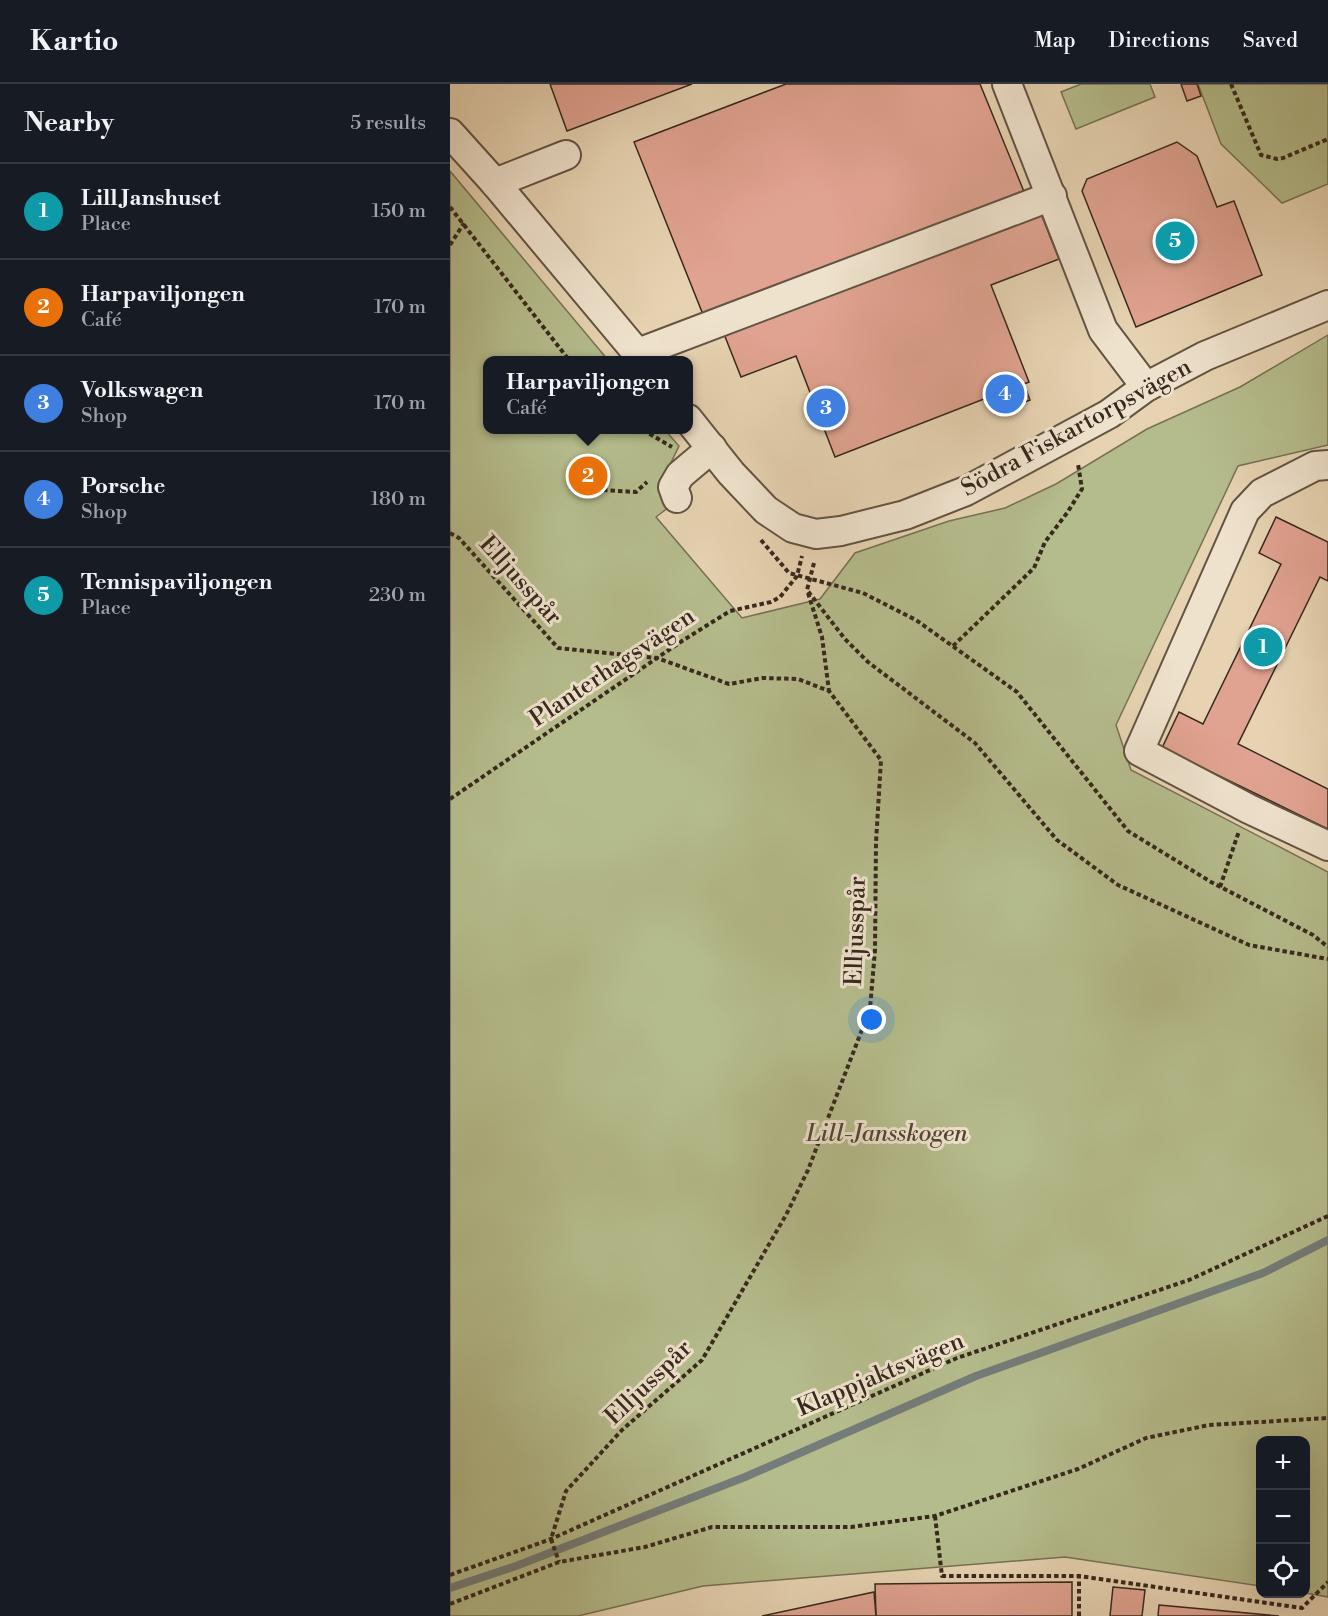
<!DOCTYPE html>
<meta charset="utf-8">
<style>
:root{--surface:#171b24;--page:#20242c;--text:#f1f3f6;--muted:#9ea1a6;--line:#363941;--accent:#c59692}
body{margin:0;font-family:"Libre Bodoni",serif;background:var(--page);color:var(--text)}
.controls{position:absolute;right:18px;bottom:18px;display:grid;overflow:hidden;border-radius:12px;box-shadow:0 6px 24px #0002}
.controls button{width:54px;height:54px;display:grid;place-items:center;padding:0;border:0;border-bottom:2px solid var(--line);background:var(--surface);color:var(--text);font:30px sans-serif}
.you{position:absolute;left:422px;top:936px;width:21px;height:21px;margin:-15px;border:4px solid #fff;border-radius:50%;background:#1a73e8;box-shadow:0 0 0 9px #1a73e833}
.badge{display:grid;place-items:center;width:39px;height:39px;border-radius:50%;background:var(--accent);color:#fff;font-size:20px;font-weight:700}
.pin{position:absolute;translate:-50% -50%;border:3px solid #fff;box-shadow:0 2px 6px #0006}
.popup{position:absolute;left:33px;top:272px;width:210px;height:78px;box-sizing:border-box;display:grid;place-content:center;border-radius:12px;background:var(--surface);filter:drop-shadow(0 2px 4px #0005);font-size:20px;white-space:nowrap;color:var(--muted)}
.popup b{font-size:22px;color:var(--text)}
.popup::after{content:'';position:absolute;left:50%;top:100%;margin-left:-12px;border:12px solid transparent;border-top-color:var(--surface)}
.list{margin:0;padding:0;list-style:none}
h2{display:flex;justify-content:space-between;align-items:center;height:78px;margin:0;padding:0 24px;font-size:26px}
h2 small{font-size:20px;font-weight:400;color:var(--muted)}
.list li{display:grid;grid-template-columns:39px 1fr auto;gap:18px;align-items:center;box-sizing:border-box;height:96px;padding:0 24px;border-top:2px solid var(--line)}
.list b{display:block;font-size:22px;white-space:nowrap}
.list p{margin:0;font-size:20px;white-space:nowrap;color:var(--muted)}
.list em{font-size:20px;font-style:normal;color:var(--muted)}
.icon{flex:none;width:33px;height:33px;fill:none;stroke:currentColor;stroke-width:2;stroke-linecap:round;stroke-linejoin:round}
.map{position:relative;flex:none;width:878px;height:1532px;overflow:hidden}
header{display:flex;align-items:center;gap:36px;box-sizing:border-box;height:84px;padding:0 30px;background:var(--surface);border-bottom:2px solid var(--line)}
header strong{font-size:28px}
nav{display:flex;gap:33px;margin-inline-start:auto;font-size:21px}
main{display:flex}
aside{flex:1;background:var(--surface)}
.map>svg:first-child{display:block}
</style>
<header>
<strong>Kartio</strong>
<nav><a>Map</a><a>Directions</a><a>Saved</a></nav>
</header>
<main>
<aside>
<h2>Nearby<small>5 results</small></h2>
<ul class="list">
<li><span class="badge" style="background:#0f9aa8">1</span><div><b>Lill Janshuset</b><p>Place</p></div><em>150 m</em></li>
<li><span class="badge" style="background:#e8710a">2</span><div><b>Harpaviljongen</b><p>Café</p></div><em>170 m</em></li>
<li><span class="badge" style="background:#3f7fe0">3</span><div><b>Volkswagen</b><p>Shop</p></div><em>170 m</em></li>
<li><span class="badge" style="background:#3f7fe0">4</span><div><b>Porsche</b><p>Shop</p></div><em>180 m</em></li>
<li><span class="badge" style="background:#0f9aa8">5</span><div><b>Tennispaviljongen</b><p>Place</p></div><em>230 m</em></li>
</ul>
</aside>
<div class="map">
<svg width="878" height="1532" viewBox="0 0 878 1532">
<rect width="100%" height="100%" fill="#e7d3b2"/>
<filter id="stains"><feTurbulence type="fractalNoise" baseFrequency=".00333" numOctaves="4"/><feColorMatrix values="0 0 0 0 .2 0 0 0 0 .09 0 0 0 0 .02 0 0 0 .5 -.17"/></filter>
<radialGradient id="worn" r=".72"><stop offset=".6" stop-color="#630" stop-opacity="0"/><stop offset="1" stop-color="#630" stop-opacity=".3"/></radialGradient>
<g fill="#b5bc8c" stroke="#767255" stroke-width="1.5">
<path d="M631 0H700L705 13 626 45 611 8Z"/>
<path d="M748 0H878V100L832 119 771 60Z"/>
<path d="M0 87 158 276H38V346H215L229 362 215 391 219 423 206 433 292 534 370 515 405 469 499 437 555 424 606 400 697 345 790 303 878 251V361L788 382 666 641 681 686 878 788V1513L856 1509V1356H810V1502L615 1473 253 1502 128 1532H0Z"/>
</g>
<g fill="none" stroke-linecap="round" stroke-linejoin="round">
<path stroke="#747d7a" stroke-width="8" d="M0 1504 66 1482 295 1393 526 1292 813 1189 878 1156"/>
</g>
<g fill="#e1a391" stroke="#37291e" stroke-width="1.5">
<path d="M100 0H242L117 47Z"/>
<path d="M336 0H530L575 110 254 233 184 58Z"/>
<path d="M731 0H747L751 12 737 17Z"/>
<path d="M727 58 747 72 767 123 784 117 812 191 686 243 632 107 637 95Z"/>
<path d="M590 127 609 175 541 201 579 298 574 300 580 316 546 330 539 313 385 373 346 272 291 293 274 250Z"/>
<path d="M826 433 878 458V497L870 493 788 660 878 705V745L712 664 729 628 753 640 831 480 809 469Z"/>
<path d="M622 1498V1532H426L425 1500Z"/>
<path d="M663 1503 695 1506 692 1532H660Z"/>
<path d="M424 1508 426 1532H312Z"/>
<path d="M709 1521 829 1532H708Z"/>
</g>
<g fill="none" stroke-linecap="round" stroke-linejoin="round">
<g stroke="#635443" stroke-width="32">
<g id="minor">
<path d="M557 0 653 246 696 303"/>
<path d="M0 49 45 99 193 276"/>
<path d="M45 99 116 71"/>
<path d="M188 269 602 112"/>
<path d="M238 335 281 389 316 426 343 444 366 450 391 447 455 431 516 407 659 330 696 303 755 272 878 221"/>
<path d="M878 381 865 382 812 409 795 427 689 667 799 725 878 762"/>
<path d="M227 414 223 403 230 391 262 364"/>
</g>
</g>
<g stroke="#37291e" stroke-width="4" stroke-dasharray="4.5 3" stroke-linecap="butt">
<path d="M781 0 811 71 827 75 833 74 878 55"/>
<path d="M0 123 119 276"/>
<path d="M0 161 14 139"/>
<path d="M193 346 222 363"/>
<path d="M153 406 186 408 197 398"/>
<path d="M0 449 9 454 108 564 207 574 279 600 313 594 348 595 379 607 431 676 426 758 425 866 420 925 358 1086 336 1131 252 1276 172 1346 116 1407 101 1455 109 1478"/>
<path d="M311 456 339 489 413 509 466 536 567 608 678 747 761 798 863 851 878 863"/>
<path d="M364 479 357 506 395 555 418 578 525 659 607 756 668 801 799 861 878 875"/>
<path d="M358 509 372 553 379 607"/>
<path d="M503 562 584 484 595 458 617 429 632 405 628 380"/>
<path d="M0 715 232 557 280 527 321 518 330 513 347 492 352 472"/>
<path d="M770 803 789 747"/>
<path d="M485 1432 492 1492H629"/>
<path d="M0 1491 101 1455 507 1274 739 1196 878 1132"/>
<path d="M0 1520 109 1478 195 1463 262 1443H401L485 1432 628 1385 696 1354 759 1341 878 1334"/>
<path d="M629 1532V1492L852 1524 878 1498"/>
</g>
<use href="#minor" stroke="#efe2cd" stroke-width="28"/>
</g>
<g text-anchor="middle" stroke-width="6" stroke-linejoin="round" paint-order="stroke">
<g font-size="24" fill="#37291e" stroke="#efe2cd">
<text transform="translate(626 343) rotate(-29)" y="8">Södra Fiskartorpsvägen</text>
<text transform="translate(71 496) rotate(48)" y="8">Elljusspår</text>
<text transform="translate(162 583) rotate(-34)" y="8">Planterhagsvägen</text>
<text transform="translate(405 847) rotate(-88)" y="8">Elljusspår</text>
<text transform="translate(430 1290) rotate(-23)" y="8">Klappjaktsvägen</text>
<text transform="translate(198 1298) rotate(-44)" y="8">Elljusspår</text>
</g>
<g font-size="24" font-style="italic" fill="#504634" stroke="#efe2cd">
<text x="437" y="1057">Lill-Jansskogen</text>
</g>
</g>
<rect width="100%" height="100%" filter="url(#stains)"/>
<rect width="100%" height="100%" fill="url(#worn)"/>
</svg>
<div class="controls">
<button>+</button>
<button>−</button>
<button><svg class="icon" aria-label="locate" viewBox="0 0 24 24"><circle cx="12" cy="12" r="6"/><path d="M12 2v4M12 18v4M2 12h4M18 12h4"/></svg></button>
</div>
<div class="you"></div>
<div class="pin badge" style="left:813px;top:563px;background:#0f9aa8">1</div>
<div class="pin badge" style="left:138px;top:392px;background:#e8710a">2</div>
<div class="popup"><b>Harpaviljongen</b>Café</div>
<div class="pin badge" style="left:376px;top:324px;background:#3f7fe0">3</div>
<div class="pin badge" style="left:555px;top:310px;background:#3f7fe0">4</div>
<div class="pin badge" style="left:725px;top:157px;background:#0f9aa8">5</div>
</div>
</main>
